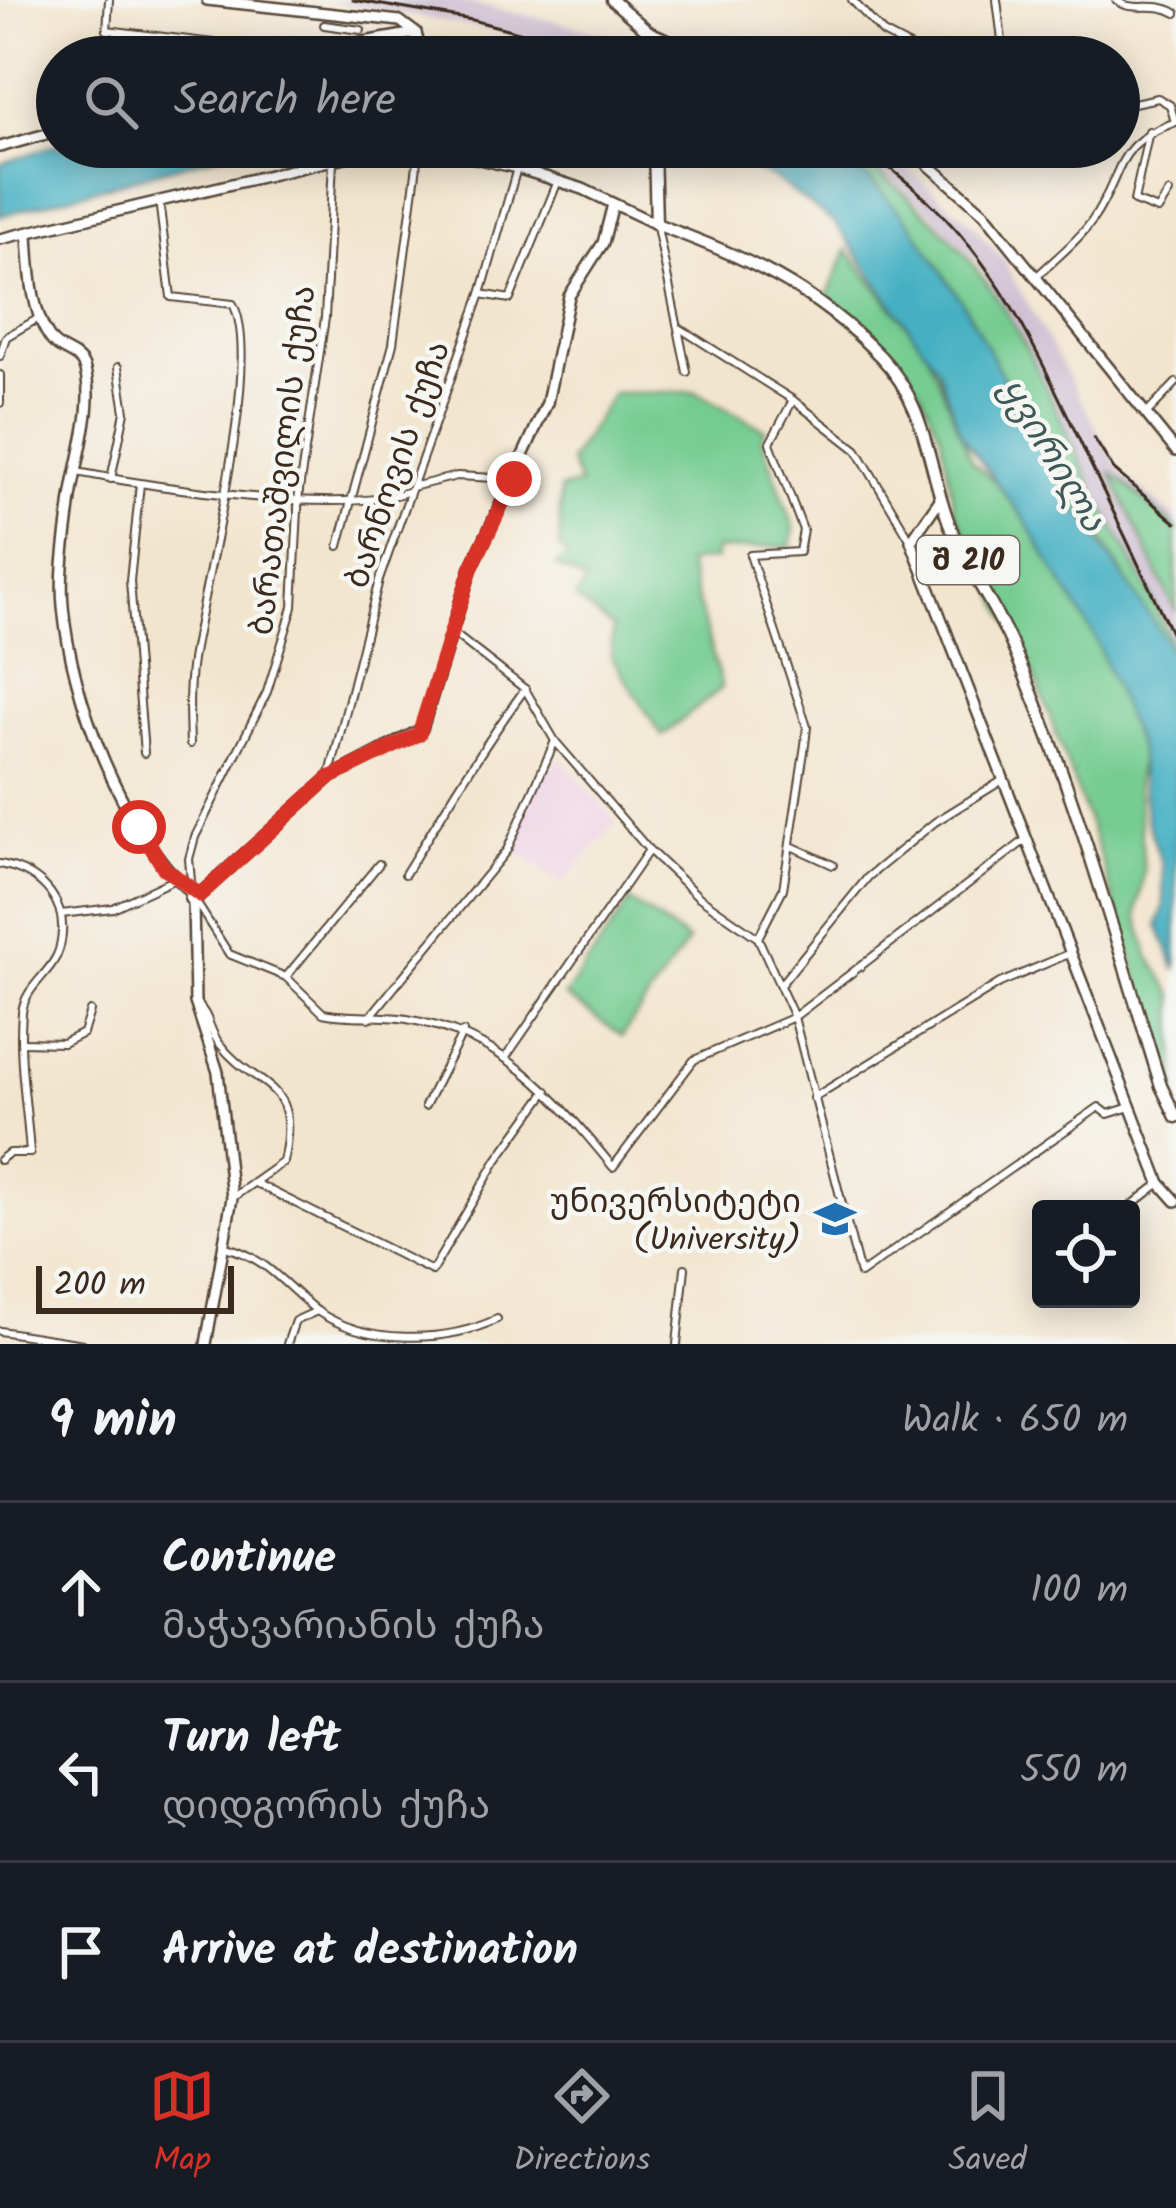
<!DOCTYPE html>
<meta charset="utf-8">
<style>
:root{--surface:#171b24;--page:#242831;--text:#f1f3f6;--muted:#9ea1a6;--line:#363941;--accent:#d93025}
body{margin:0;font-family:Kalam,"Noto Sans Georgian",sans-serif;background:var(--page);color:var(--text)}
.controls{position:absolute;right:36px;bottom:36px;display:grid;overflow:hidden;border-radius:12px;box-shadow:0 6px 30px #0003}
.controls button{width:108px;height:108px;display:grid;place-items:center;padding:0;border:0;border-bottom:3px solid var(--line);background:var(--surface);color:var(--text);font:60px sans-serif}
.scale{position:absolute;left:36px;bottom:30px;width:198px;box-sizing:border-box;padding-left:12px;border:6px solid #3b2a1e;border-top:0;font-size:33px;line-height:42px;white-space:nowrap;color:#3b2a1e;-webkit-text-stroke:9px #f6f6f2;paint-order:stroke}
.stop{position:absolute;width:36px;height:36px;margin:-27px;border:9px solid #d93025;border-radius:50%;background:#fff}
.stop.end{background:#d93025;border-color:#fff;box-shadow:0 3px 12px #0008}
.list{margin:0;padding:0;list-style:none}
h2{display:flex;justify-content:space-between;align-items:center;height:156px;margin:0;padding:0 48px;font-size:51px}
h2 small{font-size:39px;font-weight:400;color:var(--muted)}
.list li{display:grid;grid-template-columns:78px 1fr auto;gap:36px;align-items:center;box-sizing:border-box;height:180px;padding:0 48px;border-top:3px solid var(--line)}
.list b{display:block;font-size:45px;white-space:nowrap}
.list p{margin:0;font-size:39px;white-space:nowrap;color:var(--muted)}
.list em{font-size:39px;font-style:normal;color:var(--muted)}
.icon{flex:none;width:66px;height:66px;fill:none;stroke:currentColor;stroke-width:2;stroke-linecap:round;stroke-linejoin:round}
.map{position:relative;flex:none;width:1176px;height:1344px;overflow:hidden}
.search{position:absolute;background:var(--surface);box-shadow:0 6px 30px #0003;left:36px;right:36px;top:36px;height:132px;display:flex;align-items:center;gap:30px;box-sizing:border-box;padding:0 42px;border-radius:66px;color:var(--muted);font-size:45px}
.sheet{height:696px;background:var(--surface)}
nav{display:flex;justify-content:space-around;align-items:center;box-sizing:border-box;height:168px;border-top:3px solid var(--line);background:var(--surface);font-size:33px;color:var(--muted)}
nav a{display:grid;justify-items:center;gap:6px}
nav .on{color:var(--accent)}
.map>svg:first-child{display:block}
</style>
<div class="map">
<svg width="1176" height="1344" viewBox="0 0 1176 1344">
<rect width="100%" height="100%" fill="#f6f6f2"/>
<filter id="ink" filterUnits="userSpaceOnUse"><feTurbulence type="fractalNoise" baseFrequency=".00833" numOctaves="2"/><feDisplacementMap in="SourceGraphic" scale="24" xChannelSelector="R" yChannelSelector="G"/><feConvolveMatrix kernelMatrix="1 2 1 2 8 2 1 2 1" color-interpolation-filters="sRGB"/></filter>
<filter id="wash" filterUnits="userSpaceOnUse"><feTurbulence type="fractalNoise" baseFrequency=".004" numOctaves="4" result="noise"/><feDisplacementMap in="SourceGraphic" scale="48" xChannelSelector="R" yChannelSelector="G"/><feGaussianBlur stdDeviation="2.7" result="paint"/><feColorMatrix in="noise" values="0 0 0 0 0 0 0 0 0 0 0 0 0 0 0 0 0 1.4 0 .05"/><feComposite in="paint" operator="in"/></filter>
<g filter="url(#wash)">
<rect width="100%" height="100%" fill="#f2e5ce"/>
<path fill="#f0d0e4" d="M559 757 617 821 562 884 509 847 543 764 553 769Z"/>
<g fill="#cebed1">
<path d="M328 0H455L585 28 662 57H603L562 44Z"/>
<path d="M838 147H878L888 153 970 222 1004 261 1121 472 1176 518V528L1135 497 1176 613V664L1021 334 980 266 929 210 866 159Z"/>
</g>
<g fill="#74cc91" stroke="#587b58" stroke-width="3">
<path d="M821 147C848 147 873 168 893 184 1008 275 1035 372 1098 497 1120 540 1169 621 1176 664L1096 529 1058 480 965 306Z"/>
<path d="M847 250 926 349 972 462 995 482 1089 593 1141 747 1137 782 1144 872 1137 915 1149 956 1174 996 1176 1102 1095 840 1033 671 955 510 941 436 920 389 898 362 826 298Z"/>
<path d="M696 392 765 429 762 439 794 528 791 546 715 550 716 559 687 563 722 688 662 736 611 656 613 628 575 598 586 582 556 566 568 555 560 550V489L579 485 570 461 613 393Z"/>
<path d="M1110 471 1176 528V613Z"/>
<path d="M630 901 688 941 622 1036 565 996Z"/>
</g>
<g fill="#44b0c3" stroke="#406d70" stroke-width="3">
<path d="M57 144V147H246L0 216V164Z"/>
<path d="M705 147H816L869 179 910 223 965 306 1058 480 1163 636 1176 664V970L1158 925 1164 907 1162 865 1147 821 1138 747 1095 638 1024 519 961 434 937 367 836 224 775 179Z"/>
</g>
</g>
<g filter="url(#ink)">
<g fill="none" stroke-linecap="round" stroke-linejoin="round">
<g stroke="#564638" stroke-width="10">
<g id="street">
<path d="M109 0 107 30 238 46 264 57"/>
<path d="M852 0 883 33 929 57"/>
<path d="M997 0 1004 57"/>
<path d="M1116 0C1133 14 1155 0 1176 13"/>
<path d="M324 25 361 30"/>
<path d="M116 57 119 33"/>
<path d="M1119 106 1158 98 1170 105 1175 122"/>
<path d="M1149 131 1134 201 1158 210 1169 193"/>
<path d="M159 200 171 297 233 304C264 362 203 587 192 660 188 688 189 716 190 744"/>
<path d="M657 227 687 372"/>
<path d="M1037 276C1055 259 1078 241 1092 221 1126 171 1111 145 1176 122"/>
<path d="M481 294 510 299 558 181"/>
<path d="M681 329 793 400 857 450 911 541"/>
<path d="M0 356 6 337 39 318"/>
<path d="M0 375V403"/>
<path d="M1147 413 1176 383"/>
<path d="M77 472C149 486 346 517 409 491"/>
<path d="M111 479 125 412 118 367"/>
<path d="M140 484 130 581 144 753"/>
<path d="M412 487 457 476 514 479"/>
<path d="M339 546 393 344 419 150"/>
<path d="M453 633 525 689 555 741 649 850 699 897 758 938 794 1017 860 1274 1099 1107 1108 1114 1130 1107"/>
<path d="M329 778 379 580 481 294 517 168"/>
<path d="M791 846 833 865"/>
<path d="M0 864C43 872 72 904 59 950 52 973 24 987 22 1013 18 1058 27 1107 30 1153H9L0 1160"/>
<path d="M405 874C444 811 481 749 525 689"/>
<path d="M192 892 189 859 195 837 267 692 293 607 299 490 325 318 333 162"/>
<path d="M196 902 229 954 286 977 323 1013C351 1019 379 1014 407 1019 504 1036 553 1094 613 1167L694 1060 794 1017 1024 841"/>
<path d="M61 914 113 908 175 879"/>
<path d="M758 938 783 889 805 745 807 727 750 555 799 552 803 530 770 443 793 400"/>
<path d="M286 977 379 864"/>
<path d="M781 984 868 877 935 822 1003 780"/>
<path d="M195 1002C210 1014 208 1029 219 1043 256 1092 302 1077 283 1162L232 1198"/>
<path d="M369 1018 507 850 555 741"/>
<path d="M22 1042 63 1043 83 1033 90 1011"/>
<path d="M506 1057 649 850"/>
<path d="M813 1098 1000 983 1071 953"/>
<path d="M425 1106 463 1032"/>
<path d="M255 1183 432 1271 497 1160 547 1091"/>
<path d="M1127 1209 1160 1183"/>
<path d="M225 1247C265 1256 285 1286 317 1311 365 1344 444 1344 497 1319"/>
<path d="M0 1331 83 1344"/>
<path d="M287 1344 295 1321 317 1311"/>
<path d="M677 1344 685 1268"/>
</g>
</g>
<g stroke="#564638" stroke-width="14">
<g id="secondary">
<path d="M207 0 400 21 416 33 422 57"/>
<path d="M648 31 707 57"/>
<path d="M277 57 416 33"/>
<path d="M0 147 57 131"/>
<path d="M908 147 984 213 1176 451"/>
<path d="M28 235C30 268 31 314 52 341 62 353 81 353 85 370 96 411 74 465 70 506 66 539 60 572 63 606 71 699 122 830 191 893"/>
<path d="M0 239 379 149 445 151 517 168 583 189 656 224"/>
<path d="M941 498 911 541 1160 1183 1176 1201"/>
<path d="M199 895 196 902 190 899 191 893 199 895 329 778 422 729 471 569 547 403 569 296 603 243 613 204"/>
<path d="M193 902 195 1002 218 1072 232 1198 206 1344"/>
</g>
</g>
<g stroke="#564638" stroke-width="15">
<g id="primary">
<path d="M612 0 648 31 652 57"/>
<path d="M654 147 656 224C746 258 813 286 881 357 927 405 927 464 949 523 965 566 994 604 1012 645 1074 787 1115 938 1161 1086L1176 1117"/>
</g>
</g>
<use href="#street" stroke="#fff" stroke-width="6"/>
<use href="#secondary" stroke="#fff" stroke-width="9"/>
<use href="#primary" stroke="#fff" stroke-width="10"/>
<g stroke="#3b2a1e" stroke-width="3">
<path d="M353 0 472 20 616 57"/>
<path d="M600 40 652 57"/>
<path d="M859 147C980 223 1026 327 1085 452 1115 516 1146 580 1176 643"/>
<path d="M1094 438 1114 470 1176 523"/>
</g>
</g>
</g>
<g fill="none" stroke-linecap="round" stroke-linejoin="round" filter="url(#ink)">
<path stroke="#d93025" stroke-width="15" d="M139 827 164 868 200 895 329 778 419 734 471 569 514 479"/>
</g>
<defs>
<g id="university-bare" transform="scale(3.24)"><path d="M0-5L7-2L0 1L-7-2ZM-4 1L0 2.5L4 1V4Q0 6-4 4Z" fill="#1f6fb2" stroke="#f6f6f2" stroke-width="2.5" paint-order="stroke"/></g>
</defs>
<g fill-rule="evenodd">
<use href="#university-bare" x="835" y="1219"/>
</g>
<g text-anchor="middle" stroke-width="9" stroke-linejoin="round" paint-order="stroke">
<rect fill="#f6f6f2" stroke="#73675e" stroke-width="3" x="917" y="536" width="102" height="48" rx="9"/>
<g font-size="30" font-weight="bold" fill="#3b2a1e">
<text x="968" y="570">შ 210</text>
</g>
<g font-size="33" fill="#3b2a1e" stroke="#f6f6f2">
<text transform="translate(281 460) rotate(-83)" y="12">ბარათაშვილის ქუჩა</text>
<text transform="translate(396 464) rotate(-71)" y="12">ბარნოვის ქუჩა</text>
</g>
<g font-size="33" fill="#3b2a1e" stroke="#f6f6f2" text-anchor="end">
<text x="801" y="1212">უნივერსიტეტი<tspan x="801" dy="38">(University)</tspan></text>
</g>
<g font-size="36" font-style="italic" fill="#3e5958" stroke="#f6f6f2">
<text transform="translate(1054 454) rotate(59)" y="13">ყვირილა</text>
</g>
</g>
</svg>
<div class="controls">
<button><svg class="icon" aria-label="locate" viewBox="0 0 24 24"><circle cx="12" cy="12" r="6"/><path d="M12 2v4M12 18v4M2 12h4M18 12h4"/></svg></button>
</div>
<div class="scale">200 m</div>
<div class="stop" style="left:139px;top:827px"></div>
<div class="stop end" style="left:514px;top:479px"></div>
<div class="search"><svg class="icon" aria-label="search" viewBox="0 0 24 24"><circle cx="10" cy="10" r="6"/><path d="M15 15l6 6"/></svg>Search here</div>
</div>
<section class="sheet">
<h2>9 min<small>Walk · 650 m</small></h2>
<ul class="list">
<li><svg class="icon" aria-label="ahead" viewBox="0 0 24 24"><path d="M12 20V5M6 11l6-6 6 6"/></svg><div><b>Continue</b><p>მაჭავარიანის ქუჩა</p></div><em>100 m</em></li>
<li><svg class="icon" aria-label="left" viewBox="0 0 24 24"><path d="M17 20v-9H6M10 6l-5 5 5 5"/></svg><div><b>Turn left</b><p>დიდგორის ქუჩა</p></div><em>550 m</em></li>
<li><svg class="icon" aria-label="arrive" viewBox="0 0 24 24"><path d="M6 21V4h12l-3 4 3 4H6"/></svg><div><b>Arrive at destination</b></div></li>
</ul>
</section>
<nav>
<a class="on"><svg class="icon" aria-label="map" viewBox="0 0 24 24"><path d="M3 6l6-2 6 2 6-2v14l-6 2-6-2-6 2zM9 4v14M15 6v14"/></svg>Map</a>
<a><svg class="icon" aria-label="directions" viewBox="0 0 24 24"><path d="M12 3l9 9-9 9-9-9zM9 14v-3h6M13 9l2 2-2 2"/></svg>Directions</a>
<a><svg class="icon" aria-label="saved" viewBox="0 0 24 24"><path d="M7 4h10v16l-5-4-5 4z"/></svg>Saved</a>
</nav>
